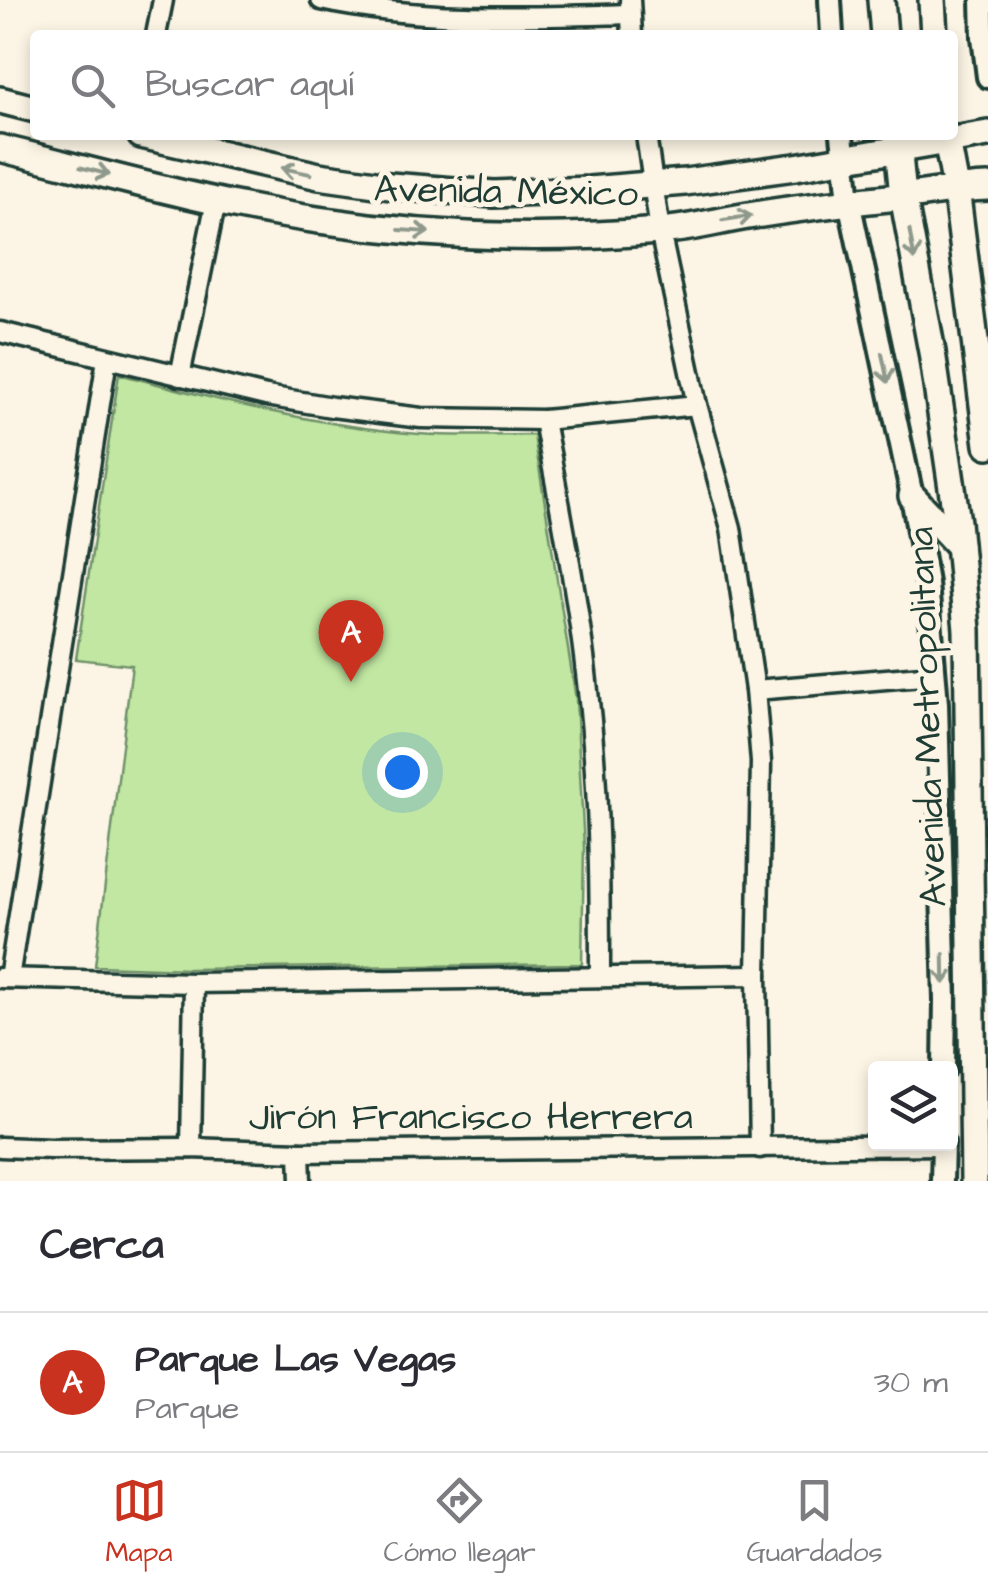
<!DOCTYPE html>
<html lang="es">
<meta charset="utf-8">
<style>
:root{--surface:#fff;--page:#f7f7f7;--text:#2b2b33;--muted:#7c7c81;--line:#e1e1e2;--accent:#c8321e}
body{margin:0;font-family:"Architects Daughter",sans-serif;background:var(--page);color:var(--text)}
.controls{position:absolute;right:30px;bottom:30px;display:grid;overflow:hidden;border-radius:10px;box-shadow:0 5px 15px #0003}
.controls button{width:90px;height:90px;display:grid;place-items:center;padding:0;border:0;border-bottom:2px solid var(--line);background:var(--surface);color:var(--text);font:50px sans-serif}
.you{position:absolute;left:402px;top:772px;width:35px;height:35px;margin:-25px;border:8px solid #fff;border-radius:50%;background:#1a73e8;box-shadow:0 0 0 15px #1a73e833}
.badge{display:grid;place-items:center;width:65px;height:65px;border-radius:50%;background:var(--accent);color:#fff;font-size:32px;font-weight:700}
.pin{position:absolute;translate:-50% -82px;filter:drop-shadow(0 2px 5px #0008)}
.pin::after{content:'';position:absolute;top:52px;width:35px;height:30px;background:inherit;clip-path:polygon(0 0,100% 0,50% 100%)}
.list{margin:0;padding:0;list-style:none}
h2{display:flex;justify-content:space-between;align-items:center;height:130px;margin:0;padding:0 40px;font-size:42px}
h2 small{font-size:32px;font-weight:400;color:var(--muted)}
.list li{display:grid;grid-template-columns:65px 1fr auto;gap:30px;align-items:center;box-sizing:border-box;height:140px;padding:0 40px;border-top:2px solid var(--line)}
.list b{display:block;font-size:38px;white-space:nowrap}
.list p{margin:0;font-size:32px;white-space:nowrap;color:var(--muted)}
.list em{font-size:32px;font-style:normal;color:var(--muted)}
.icon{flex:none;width:55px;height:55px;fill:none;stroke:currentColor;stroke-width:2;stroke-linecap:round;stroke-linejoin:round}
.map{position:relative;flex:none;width:988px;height:1181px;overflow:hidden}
.search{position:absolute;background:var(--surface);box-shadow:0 5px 15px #0003;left:30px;right:30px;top:30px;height:110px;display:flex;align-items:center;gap:25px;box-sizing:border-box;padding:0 35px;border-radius:10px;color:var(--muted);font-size:38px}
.sheet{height:270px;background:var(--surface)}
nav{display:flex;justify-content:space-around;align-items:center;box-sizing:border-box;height:140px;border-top:2px solid var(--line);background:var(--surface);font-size:28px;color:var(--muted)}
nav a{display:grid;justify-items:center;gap:5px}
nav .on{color:var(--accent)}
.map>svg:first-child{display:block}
</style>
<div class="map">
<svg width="988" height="1181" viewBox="0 0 988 1181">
<rect width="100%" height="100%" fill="#fcf5e5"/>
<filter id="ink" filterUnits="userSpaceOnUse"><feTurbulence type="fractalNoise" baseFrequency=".01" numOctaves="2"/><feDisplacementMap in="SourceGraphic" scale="20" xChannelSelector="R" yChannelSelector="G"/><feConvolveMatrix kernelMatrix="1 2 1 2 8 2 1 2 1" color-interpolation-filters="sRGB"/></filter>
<g filter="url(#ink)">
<path fill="#c1e7a2" stroke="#70926b" stroke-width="2.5" d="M119 374C217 400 317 426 419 434 457 437 496 435 534 435L576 699 584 847 582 964 190 969 95 966 132 665 76 659Z"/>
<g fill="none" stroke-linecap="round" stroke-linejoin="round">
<g stroke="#1f3d34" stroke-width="25">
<g id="minor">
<path d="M321 0C422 22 527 17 630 14"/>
<path d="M630 0 632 35"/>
<path d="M156 35 163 0"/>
<path d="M646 135 660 231 697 405 731 528 755 690 761 762 757 975 760 1148"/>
<path d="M0 332 266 396 332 407 421 418 544 420 697 405"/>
<path d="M180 376 216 201"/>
<path d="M544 420C561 513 580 607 589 701 599 792 600 885 600 977"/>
<path d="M755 690 934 675"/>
<path d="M0 978 194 983 757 975"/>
<path d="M9 978 107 359"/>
<path d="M0 1147 51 1149 191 1148 300 1152 943 1145"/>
<path d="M191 1148 194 983"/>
<path d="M300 1152 301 1181"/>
</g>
</g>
<g stroke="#1f3d34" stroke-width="28">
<g id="tertiary">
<path d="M830 0 832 35"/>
<path d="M982 0 983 37 988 77"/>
<path d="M842 135 849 201 912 496 927 583 937 704 945 1000 944 1068"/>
<path d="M942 1181 943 1144"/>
</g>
</g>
<g stroke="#1f3d34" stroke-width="32">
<g id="secondary">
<path d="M881 0 884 35"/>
<path d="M932 0 934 35"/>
<path d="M0 100 35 109"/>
<path d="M141 135 319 176 390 186 494 194 589 190 685 182 795 167 988 134"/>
<path d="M897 135 903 196 932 352 957 522 967 630 974 1181"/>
<path d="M946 135 956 188 988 445"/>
<path d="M0 148C105 174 210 204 318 220 430 237 545 241 658 231 688 229 718 221 748 216 798 208 847 202 898 197 928 194 957 188 988 187"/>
<path d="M912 496 959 546"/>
</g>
</g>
<use href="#minor" stroke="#fcf5e5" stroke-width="18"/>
<use href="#tertiary" stroke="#fcf5e5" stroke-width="20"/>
<use href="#secondary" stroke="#fcf5e5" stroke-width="25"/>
</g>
<defs><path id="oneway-shaft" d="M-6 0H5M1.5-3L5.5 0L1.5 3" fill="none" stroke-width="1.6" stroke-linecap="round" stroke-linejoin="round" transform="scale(2.5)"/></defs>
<g stroke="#8e998c">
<use href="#oneway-shaft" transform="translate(95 171) rotate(14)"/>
<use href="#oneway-shaft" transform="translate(296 171) rotate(-168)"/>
<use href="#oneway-shaft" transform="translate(737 218) rotate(-9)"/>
<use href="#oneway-shaft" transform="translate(414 231) rotate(4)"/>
<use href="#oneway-shaft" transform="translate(912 245) rotate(80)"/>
<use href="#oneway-shaft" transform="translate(885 368) rotate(78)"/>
<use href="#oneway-shaft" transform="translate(944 969) rotate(89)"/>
</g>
</g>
<g text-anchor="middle" stroke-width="10" stroke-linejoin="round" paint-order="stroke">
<g font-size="38" fill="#1f3d34" stroke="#fcf5e5">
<text transform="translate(506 190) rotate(1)" y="13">Avenida México</text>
<text transform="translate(926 717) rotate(-92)" y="13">Avenida Metropolitana</text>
<text x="471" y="1129">Jirón Francisco Herrera</text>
</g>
</g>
</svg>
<div class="controls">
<button><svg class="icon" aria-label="layers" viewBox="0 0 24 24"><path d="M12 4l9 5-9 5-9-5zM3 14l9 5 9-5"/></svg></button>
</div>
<div class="you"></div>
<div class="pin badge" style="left:351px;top:682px">A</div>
<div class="search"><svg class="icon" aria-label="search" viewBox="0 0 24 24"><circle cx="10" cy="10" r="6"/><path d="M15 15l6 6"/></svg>Buscar aquí</div>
</div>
<section class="sheet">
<h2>Cerca<small></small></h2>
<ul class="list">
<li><span class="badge">A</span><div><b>Parque Las Vegas</b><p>Parque</p></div><em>30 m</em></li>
</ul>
</section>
<nav>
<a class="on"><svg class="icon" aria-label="map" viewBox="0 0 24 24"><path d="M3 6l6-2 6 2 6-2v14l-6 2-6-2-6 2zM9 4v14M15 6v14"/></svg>Mapa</a>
<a><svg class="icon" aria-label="directions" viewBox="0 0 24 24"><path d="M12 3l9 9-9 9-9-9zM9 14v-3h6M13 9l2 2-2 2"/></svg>Cómo llegar</a>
<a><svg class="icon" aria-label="saved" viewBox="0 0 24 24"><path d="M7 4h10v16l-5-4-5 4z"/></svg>Guardados</a>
</nav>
